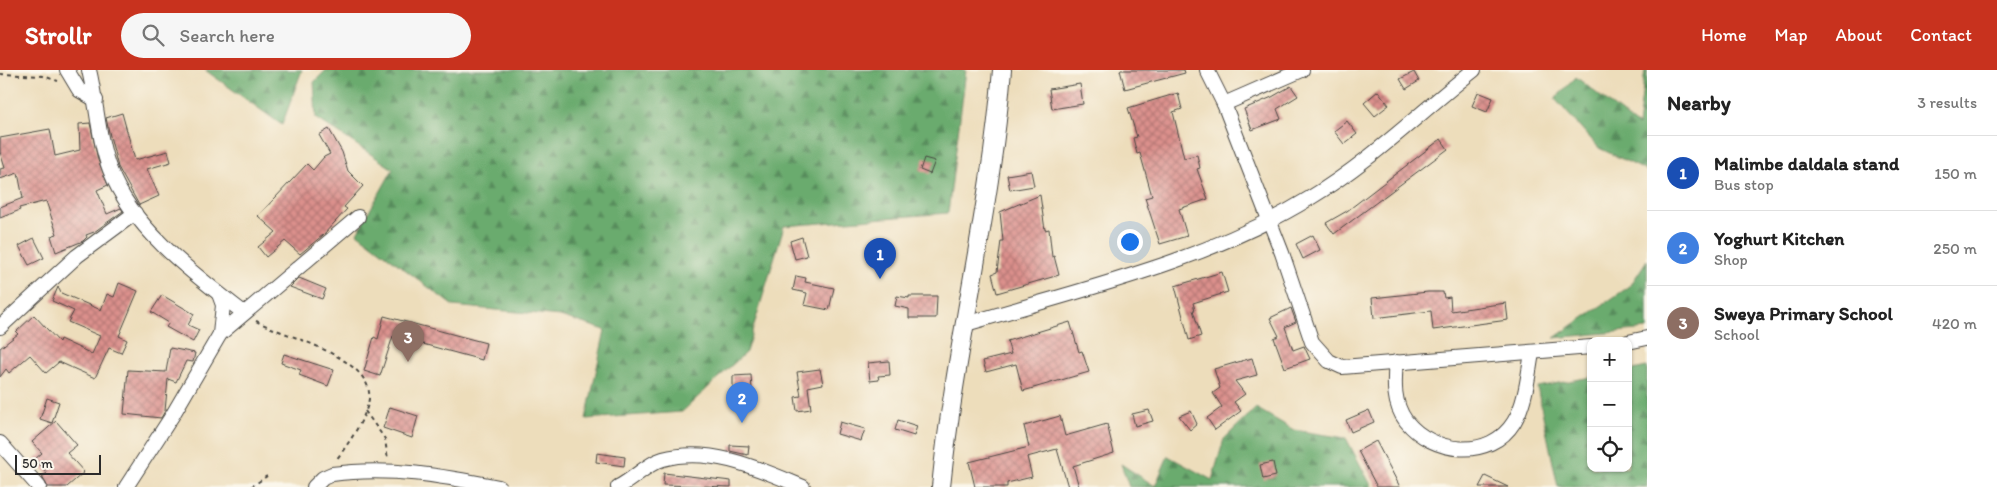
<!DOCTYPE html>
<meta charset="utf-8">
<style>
:root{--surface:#fff;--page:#f6f6f6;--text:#222;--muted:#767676;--line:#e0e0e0;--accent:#c8321e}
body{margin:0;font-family:Itim,sans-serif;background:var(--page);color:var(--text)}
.controls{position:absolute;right:15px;bottom:15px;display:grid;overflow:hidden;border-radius:10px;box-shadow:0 1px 4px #0004}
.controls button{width:45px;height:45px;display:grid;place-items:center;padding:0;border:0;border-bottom:1px solid var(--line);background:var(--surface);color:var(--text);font:25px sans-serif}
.scale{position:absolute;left:15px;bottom:12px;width:86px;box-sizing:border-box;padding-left:5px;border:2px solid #2b2b2b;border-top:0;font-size:14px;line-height:18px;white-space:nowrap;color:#2b2b2b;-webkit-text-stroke:4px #fbf7ec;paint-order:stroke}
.you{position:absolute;left:1129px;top:171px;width:18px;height:18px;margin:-12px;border:4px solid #fff;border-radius:50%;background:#1a73e8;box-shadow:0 0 0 8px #1a73e833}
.badge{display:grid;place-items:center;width:32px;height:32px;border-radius:50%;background:var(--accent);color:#fff;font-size:16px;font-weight:700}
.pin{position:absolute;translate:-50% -41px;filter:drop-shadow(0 1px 2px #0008)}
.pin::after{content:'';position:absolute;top:26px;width:18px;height:15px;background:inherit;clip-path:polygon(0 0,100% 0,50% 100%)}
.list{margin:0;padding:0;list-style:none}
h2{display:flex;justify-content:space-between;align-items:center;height:65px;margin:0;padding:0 20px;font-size:21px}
h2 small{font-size:16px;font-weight:400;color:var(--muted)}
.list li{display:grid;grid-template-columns:32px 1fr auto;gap:15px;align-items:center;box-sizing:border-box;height:75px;padding:0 20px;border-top:1px solid var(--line)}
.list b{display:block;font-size:19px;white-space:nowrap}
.list p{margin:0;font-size:16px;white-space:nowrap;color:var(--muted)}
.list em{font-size:16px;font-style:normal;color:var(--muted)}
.icon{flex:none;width:28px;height:28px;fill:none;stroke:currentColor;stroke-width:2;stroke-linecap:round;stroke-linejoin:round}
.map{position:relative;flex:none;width:1647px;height:417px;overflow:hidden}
header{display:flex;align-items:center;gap:30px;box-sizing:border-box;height:70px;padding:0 25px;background:var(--accent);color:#fff}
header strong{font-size:24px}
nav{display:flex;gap:28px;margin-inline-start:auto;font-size:18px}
.search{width:350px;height:45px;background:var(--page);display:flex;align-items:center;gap:12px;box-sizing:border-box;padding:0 18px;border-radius:28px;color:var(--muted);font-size:19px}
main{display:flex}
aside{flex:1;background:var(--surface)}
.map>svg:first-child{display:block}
</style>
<header>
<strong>Strollr</strong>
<div class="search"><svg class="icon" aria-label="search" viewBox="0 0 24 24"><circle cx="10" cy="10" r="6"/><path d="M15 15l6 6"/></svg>Search here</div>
<nav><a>Home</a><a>Map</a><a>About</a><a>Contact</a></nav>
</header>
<main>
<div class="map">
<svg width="1647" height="417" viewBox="0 0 1647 417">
<defs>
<pattern id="forest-firs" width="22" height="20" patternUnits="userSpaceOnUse" patternTransform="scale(1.25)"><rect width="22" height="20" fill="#6aab6e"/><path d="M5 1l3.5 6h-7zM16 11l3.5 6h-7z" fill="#578b5b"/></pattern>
<pattern id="building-cross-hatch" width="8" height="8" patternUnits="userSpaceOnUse" patternTransform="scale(1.25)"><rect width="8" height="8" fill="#db908c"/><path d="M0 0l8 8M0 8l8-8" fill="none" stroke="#b27673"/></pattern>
</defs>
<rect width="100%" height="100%" fill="#fbf7ec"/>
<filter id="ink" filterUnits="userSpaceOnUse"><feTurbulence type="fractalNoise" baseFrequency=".02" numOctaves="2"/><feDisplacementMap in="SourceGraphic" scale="10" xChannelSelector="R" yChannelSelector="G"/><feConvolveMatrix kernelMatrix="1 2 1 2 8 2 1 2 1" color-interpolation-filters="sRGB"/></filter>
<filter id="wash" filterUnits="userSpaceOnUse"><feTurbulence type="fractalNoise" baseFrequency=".0096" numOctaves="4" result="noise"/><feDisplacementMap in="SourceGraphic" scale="20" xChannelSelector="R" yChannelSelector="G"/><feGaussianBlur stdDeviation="1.12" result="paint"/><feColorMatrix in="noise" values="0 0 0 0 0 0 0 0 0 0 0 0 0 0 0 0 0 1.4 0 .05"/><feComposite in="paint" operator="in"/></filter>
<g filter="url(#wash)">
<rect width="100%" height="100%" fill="#edddbb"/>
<g fill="url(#forest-firs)" stroke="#4a6b4c">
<path d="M205 0H302L282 55Z"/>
<path d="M326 0H966L948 143 784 156 746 282 682 342 586 349 605 260 560 246 453 236 357 163 393 99 316 48 314 12Z"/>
<path d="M1645 0H1647V101L1599 78 1555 29 1576 7 1638 56Z"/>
<path d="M1647 190V259L1554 268 1630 216Z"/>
<path d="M1647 297V417H1558L1537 317 1591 307V398H1628V301Z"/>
<path d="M1256 338 1294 360 1346 368 1372 417H1129L1121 394 1155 416 1168 386 1212 410 1224 369Z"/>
</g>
<g id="blocks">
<g fill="url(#building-cross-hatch)">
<path d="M1120 0H1184L1185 3 1125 19Z"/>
<path d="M1414 2 1419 11 1406 19 1400 9Z"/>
<path d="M1080 14 1083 34 1052 39 1049 19Z"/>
<path d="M1291 16 1298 26 1277 39 1281 49 1252 60 1244 39 1272 27Z"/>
<path d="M1378 21 1389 35 1375 46 1364 33Z"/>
<path d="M1478 22 1493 28 1487 42 1472 36Z"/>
<path d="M1178 23 1182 39 1173 42 1184 88 1197 85 1200 98 1197 99 1208 129 1179 139 1187 166 1160 174 1145 128 1152 126 1140 83 1137 84 1133 68 1137 67 1128 38Z"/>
<path d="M122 43 135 90 168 81 171 92 147 99 159 126 139 135 118 97 109 62 106 48Z"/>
<path d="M1347 51 1357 64 1344 74 1334 61Z"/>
<path d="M90 53 98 90 108 115 97 120 107 144 121 138 123 141 94 162 86 165 87 167 83 171 56 182 51 166 57 164 46 131 19 138 20 140 0 148V137L23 128 18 103 0 109V99L5 98 0 82V68L50 59 55 86 80 80 79 54Z"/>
<path d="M329 59 342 82 348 101 363 116 344 137 347 139 323 165 300 184 285 171 266 187 258 177 276 162 258 146 307 94 313 100 324 87 330 84 319 65Z"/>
<path d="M1441 69 1448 79 1334 164 1326 153 1347 141Z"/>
<path d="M924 88 935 91 930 104 920 100Z"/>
<path d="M1031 101 1034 116 1010 120 1007 105Z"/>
<path d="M1040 125 1045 160 1049 159 1052 187 1054 186 1059 205 997 223 992 204 997 202 1001 171H1003L1000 142Z"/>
<path d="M1313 165 1320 180 1303 189 1296 174Z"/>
<path d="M802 167 807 186 795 189 790 171Z"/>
<path d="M34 168 44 188 29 195 19 176Z"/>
<path d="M1222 202 1228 222 1193 233 1195 240H1193L1201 266 1189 270 1175 216Z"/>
<path d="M796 206 806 208 805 212 834 218 829 240 804 235 807 223 793 220Z"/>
<path d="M299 208 326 219 322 229 290 217Z"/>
<path d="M119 213 138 221 119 266 127 270 121 283 109 278 95 308 59 292 46 303 30 285 9 303 6 299 0 307V278L18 264 16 262 34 245 59 272 60 269 92 284 100 266 68 252 74 241 52 231 58 217 61 223 101 240 107 224 114 227Z"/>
<path d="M1428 222H1443L1444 228 1450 227 1451 241 1506 233 1508 250 1433 260 1431 241 1374 248 1372 228Z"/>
<path d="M162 225 194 244 188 255 199 260 193 272 166 257 169 253 151 242Z"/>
<path d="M897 226 909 228V226H937L936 248H909V239L895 236Z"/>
<path d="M1291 238 1296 252 1285 257 1293 280 1304 276 1310 289 1285 298 1274 268 1279 266 1270 248Z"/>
<path d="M384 246 486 273 482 290 393 266 380 306 364 301 374 267 378 269Z"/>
<path d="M1070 252 1079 282 1082 281 1089 302 1023 321 1016 294 986 302 983 291 1011 284 1007 271Z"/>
<path d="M170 278 195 283 193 292 186 291 176 312 168 309 165 341 161 348 124 344 128 300 166 302Z"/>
<path d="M284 284 334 300 328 316 299 305 301 300 281 293Z"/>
<path d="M1252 288 1257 305 1235 311 1245 324 1234 332 1241 341 1215 360 1207 348 1222 337 1213 323 1220 318 1214 299Z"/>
<path d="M889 291 890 305 878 306 879 310 870 311 868 293Z"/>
<path d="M820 299 823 314 808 317 811 339 797 341 795 327 801 326 797 302Z"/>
<path d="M751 305 752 320 733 321V306Z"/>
<path d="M47 328 59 332 52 353 40 349Z"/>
<path d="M390 337 418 346 412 368 383 358Z"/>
<path d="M1149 340 1153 351 1135 356 1132 344Z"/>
<path d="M1369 340 1374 352 1351 362 1346 350Z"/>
<path d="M1191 341 1197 354 1190 360 1179 346Z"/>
<path d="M1060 346 1065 366 1107 354 1114 383 1073 396 1079 417H1068L1057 379 1027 387 1032 407 1007 413V417H975L969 392 1029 377 1024 356Z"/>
<path d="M898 350 917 356 914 366 895 360Z"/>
<path d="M56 351 77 375 67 383 84 402 67 417H48L42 407 47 403 35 389 42 383 32 372Z"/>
<path d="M840 352 865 359 861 371 837 364Z"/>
<path d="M1376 371 1400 417H1377L1358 381Z"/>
<path d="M730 375 749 376 748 385 730 381Z"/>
<path d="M597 383 625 387 624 396 596 392Z"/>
<path d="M1273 392 1276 406 1263 409 1260 395Z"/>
<path d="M664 403 731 411V417L663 415Z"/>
<path d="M1485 406 1508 417H1479Z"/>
</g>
</g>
</g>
<g filter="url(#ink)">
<use href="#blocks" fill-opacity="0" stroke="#484641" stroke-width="1"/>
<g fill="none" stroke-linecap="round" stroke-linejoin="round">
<g stroke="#484641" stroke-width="16">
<g id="minor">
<path d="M67 0 79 20 96 30"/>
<path d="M89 0C97 33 98 69 110 100 133 160 195 205 244 243"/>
<path d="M1207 0 1224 34 1282 183 1312 272 1329 291 1342 297 1591 277"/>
<path d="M1224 34 1302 0"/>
<path d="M219 224 223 235 220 264"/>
<path d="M963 255C1079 220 1206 192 1310 128 1370 92 1419 43 1474 0"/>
<path d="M0 257 77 186 135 143"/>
<path d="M1628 272 1647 268"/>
<path d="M1396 292C1394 312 1393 334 1406 351 1432 384 1490 391 1514 352 1526 332 1528 305 1532 283"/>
<path d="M0 373 39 417"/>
<path d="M126 417 172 346 220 264 358 147"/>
<path d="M314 417 323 408 332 404C389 396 443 406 499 417"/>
<path d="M618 417C634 409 646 394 663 389 711 376 760 399 803 417"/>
</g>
</g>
<g stroke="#484641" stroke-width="20">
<path id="major" d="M941 417C955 277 991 140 1002 0"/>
</g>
<g stroke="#484641" stroke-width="2" stroke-dasharray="4 4" stroke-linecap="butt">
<path d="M0 4 43 6 58 11"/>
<path d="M256 251C284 266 364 285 369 322 372 340 347 376 336 390"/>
<path d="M365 341 385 369 388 390"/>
<path d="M251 417 267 406"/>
</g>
<use href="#minor" stroke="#fff" stroke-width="14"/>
<use href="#major" stroke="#fff" stroke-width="18"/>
</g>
</g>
</svg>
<div class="controls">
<button>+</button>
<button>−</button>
<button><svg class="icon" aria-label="locate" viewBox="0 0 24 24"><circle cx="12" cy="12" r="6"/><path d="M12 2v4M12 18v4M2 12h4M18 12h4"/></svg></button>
</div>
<div class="scale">50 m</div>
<div class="you"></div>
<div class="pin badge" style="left:880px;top:209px;background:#1a4fb4">1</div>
<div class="pin badge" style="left:742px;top:353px;background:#3f7fe0">2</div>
<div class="pin badge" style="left:408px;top:292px;background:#8d6e63">3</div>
</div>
<aside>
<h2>Nearby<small>3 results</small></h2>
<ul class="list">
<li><span class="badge" style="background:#1a4fb4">1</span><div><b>Malimbe daldala stand</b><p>Bus stop</p></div><em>150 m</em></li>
<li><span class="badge" style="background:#3f7fe0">2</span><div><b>Yoghurt Kitchen</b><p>Shop</p></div><em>250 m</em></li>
<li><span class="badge" style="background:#8d6e63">3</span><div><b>Sweya Primary School</b><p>School</p></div><em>420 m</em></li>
</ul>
</aside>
</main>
